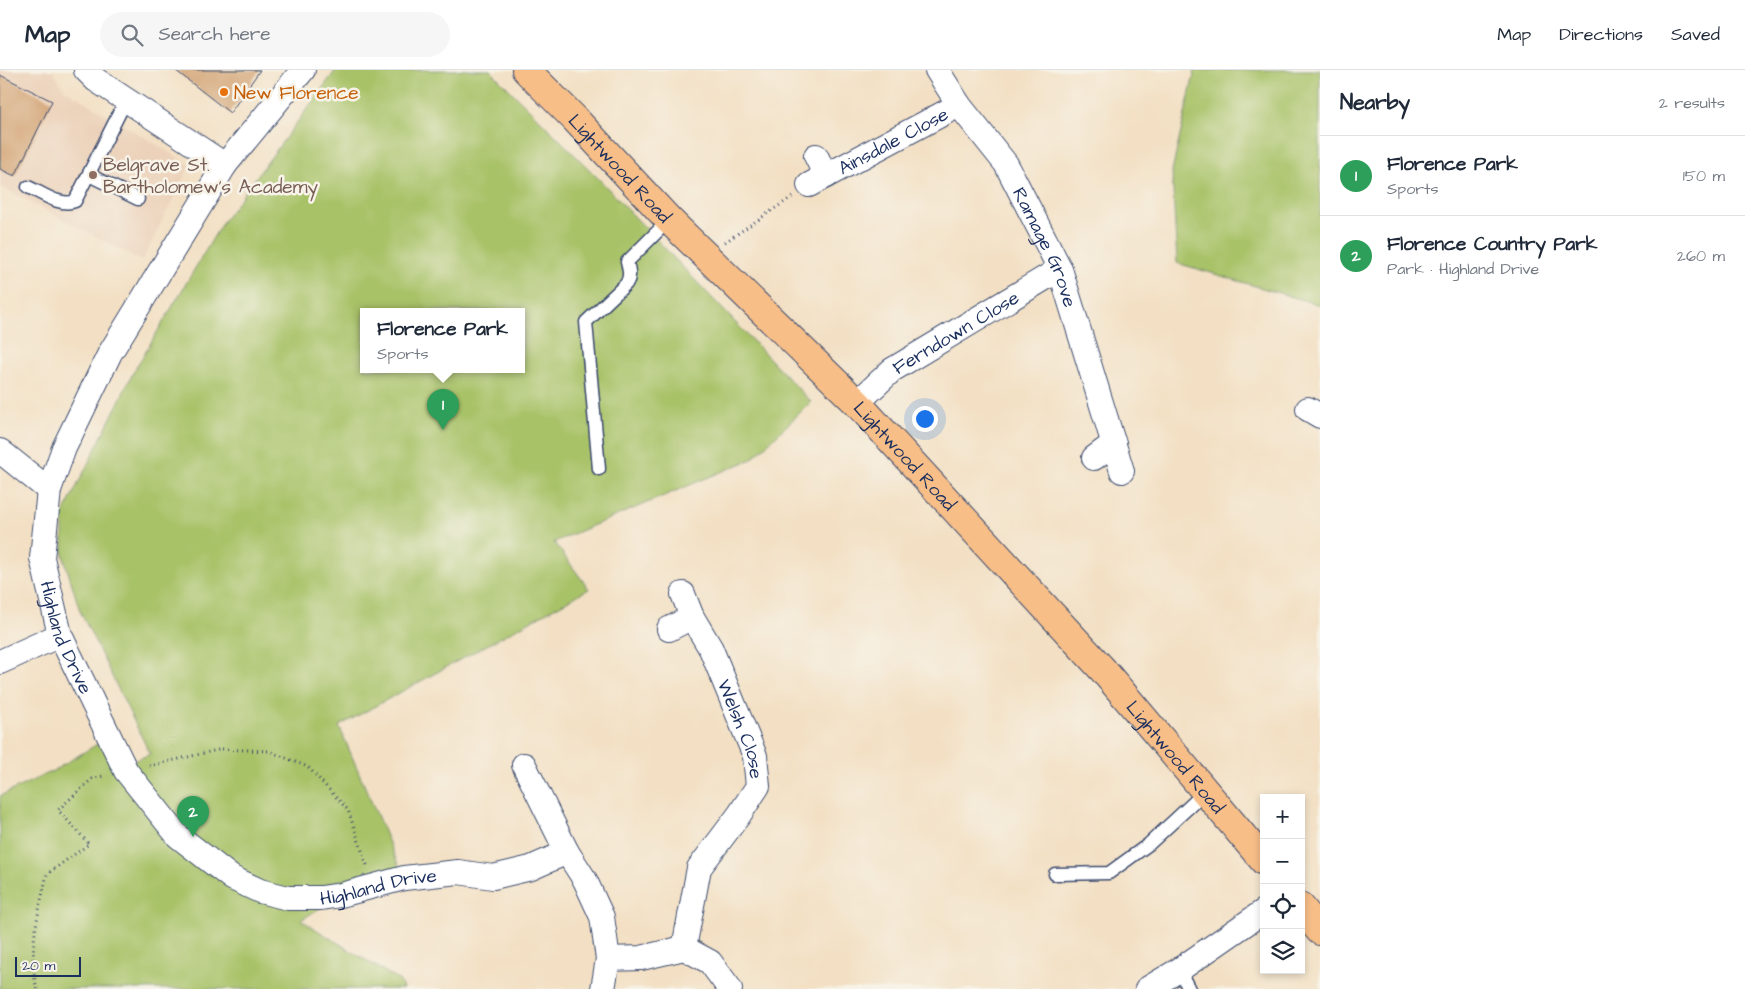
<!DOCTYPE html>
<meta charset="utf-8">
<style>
:root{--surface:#fff;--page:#f6f6f7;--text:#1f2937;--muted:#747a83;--line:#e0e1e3;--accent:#7c3aed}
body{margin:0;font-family:"Architects Daughter",sans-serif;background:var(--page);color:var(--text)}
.controls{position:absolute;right:15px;bottom:15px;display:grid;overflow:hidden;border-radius:0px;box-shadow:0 2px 8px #0003}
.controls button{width:45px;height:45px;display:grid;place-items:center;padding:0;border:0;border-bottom:1px solid var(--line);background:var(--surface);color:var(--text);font:25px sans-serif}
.scale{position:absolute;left:15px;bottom:12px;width:66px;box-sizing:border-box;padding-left:5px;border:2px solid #1b2f5e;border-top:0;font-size:14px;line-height:18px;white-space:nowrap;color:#1b2f5e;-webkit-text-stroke:4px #f7f3e8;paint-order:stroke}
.you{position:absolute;left:924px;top:348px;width:18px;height:18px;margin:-12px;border:4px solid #fff;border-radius:50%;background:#1a73e8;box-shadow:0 0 0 8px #1a73e833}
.badge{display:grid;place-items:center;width:32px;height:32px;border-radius:50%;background:var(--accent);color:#fff;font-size:16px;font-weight:700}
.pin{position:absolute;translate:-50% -41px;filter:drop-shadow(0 1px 2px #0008)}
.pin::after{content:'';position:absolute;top:26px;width:18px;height:15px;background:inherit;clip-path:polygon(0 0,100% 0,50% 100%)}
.popup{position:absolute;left:360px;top:238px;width:165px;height:65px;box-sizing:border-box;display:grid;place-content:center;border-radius:0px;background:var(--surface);filter:drop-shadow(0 1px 4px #0005);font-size:16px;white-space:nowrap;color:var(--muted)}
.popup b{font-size:19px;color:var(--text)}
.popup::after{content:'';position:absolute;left:50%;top:100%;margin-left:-10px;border:10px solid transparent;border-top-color:var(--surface)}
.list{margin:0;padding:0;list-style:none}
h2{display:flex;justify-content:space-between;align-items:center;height:65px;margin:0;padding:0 20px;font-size:21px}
h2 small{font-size:16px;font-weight:400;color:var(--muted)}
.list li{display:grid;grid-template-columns:32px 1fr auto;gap:15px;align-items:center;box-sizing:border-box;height:80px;padding:0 20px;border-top:1px solid var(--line)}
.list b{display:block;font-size:19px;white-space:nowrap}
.list p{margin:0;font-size:16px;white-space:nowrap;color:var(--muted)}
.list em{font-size:16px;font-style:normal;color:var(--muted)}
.icon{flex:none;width:28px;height:28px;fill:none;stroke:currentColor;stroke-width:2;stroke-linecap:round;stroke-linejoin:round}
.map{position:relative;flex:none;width:1320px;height:919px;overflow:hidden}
header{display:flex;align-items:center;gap:30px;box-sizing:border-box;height:70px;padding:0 25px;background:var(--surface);border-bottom:1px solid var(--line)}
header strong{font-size:24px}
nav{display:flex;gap:28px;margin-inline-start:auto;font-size:18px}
.search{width:350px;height:45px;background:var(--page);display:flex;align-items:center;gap:12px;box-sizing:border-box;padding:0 18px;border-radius:28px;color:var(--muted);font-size:19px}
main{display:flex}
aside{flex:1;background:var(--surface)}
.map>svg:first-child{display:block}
</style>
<header>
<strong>Map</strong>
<div class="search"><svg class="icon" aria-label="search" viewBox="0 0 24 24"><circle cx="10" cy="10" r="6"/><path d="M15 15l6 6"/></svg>Search here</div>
<nav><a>Map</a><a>Directions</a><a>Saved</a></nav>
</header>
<main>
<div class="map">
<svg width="1320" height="919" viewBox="0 0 1320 919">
<rect width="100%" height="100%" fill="#f7f3e8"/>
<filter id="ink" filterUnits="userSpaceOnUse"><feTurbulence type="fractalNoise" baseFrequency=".02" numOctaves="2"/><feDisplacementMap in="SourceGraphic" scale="10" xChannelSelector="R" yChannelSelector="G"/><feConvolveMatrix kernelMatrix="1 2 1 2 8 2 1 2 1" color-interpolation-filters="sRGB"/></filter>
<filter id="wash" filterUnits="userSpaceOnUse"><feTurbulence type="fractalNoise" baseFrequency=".0096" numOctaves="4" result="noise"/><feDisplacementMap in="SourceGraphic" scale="20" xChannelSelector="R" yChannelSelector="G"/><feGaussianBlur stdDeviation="1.12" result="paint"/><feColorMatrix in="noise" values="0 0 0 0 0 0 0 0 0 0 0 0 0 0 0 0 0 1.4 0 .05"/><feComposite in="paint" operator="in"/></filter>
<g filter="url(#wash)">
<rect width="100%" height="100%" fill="#f3e0c4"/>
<path fill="#ecd2ba" d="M0 0H52L64 19 190 95 142 191 0 116Z"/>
<g fill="#a8c268" stroke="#627863" fill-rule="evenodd">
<path d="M336 0H490L597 107 811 332 752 389 554 472 589 519 339 656 404 808 341 825 301 850 400 911 403 919H0V726L53 701 99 673 129 693 150 684 80 541 63 485V444L134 301 222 153ZM364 241H522V299H364Z"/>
<path d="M1195 0H1320V235L1177 193 1172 101Z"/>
</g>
<g id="blocks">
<g fill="#d3a476">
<path d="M175 0H260L230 43Z"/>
<path d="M0 5 52 31 15 106 0 99Z"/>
</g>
</g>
</g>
<g filter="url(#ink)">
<use href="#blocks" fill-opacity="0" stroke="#3b4a6d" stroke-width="1"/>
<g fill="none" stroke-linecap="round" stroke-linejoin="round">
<g stroke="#3b4a6d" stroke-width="15">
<g id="lane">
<path d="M89 105 138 129"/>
<path d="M28 117C42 123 60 137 75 131L126 30"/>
<path d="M599 399 586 252 626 214C631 207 629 200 627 192L669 150"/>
<path d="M1055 804 1109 803 1149 774 1205 722"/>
<path d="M1179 900 1189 919"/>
</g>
</g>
<g stroke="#3b4a6d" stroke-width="26">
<g id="street">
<path d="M86 0 96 10 225 95"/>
<path id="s1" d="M303 0 225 95 110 283 64 378 49 420 42 488 60 565 126 701 178 766 232 808 260 821 288 828H321L341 825 404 808 458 802 493 807 531 798 567 782 585 810 602 847 608 889 603 919"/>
<path id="s2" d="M937 0 959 35 1006 94 1060 199 1122 401"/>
<path d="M816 86 826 106"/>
<path id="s3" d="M809 115 959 35"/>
<path id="s4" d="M857 333 892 300 1060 199"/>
<path d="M1308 339 1320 346"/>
<path d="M0 381 49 420"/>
<path d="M1094 388 1114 373"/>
<path id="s5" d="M683 524 692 547 711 579 755 686 758 716 739 745 699 798 684 878"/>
<path d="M669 559 692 547"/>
<path d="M0 592 60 565"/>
<path d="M524 695 567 782"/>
<path d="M608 889 641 888 684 878 710 892 730 919"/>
<path d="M1147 919 1179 900 1264 841"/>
</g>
</g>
<g stroke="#3b4a6d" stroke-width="30">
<g id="primary">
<path id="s6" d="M526 0 574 48 669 150 857 333 1103 600 1264 791"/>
<path d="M1301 837 1320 861"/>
</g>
</g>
<g stroke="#3b4a6d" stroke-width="3" stroke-dasharray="1 4" stroke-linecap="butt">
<path d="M725 172 792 127"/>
<path d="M149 696 222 679 269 681 308 697 348 740 367 795"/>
<path d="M37 919C27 881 39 841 47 804L89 774 58 740 93 708 104 706"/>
</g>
<use href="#lane" stroke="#fff" stroke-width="12"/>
<use href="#street" stroke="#fff" stroke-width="24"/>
<use href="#primary" stroke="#f7be88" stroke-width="28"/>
</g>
</g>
<circle fill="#e8710a" stroke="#f7f3e8" stroke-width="2" cx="224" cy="22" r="5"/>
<circle fill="#8d6e63" stroke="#f7f3e8" stroke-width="2" cx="93" cy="105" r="5"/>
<g text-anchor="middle" stroke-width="5" stroke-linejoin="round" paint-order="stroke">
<g font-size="19" fill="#c56008" stroke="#f7f3e8" text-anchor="start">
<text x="234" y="29">New Florence</text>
</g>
<g font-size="19" fill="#1b2f5e" stroke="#f7f3e8">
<text dy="7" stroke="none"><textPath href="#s3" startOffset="95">Ainsdale Close</textPath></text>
<text dy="7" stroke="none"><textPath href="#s6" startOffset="136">Lightwood Road</textPath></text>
<text dy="7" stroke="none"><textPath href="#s2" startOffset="209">Ramage Grove</textPath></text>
<text dy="7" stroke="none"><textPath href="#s4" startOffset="122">Ferndown Close</textPath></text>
<text dy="7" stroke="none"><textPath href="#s6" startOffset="541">Lightwood Road</textPath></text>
<text dy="7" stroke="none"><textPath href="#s1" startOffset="645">Highland Drive</textPath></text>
<text dy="7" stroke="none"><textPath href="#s5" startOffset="148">Welsh Close</textPath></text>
<text dy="7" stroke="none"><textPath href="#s6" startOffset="946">Lightwood Road</textPath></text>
<text dy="7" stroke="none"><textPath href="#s1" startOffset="1095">Highland Drive</textPath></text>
</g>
<g font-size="19" fill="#785e54" stroke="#f7f3e8" text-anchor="start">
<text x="103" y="101">Belgrave St.<tspan x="103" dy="22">Bartholomew's Academy</tspan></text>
</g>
</g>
</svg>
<div class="controls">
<button>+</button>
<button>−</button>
<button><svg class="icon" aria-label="locate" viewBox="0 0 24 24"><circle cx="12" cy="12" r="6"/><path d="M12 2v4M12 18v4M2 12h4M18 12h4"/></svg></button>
<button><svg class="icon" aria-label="layers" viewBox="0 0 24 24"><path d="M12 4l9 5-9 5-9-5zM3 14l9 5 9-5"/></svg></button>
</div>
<div class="scale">20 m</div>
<div class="you"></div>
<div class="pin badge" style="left:443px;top:360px;background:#2e9e5b">1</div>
<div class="popup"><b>Florence Park</b>Sports</div>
<div class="pin badge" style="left:193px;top:767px;background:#2e9e5b">2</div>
</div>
<aside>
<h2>Nearby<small>2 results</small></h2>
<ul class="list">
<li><span class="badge" style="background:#2e9e5b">1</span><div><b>Florence Park</b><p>Sports</p></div><em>150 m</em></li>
<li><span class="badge" style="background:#2e9e5b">2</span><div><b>Florence Country Park</b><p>Park · Highland Drive</p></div><em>260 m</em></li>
</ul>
</aside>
</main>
